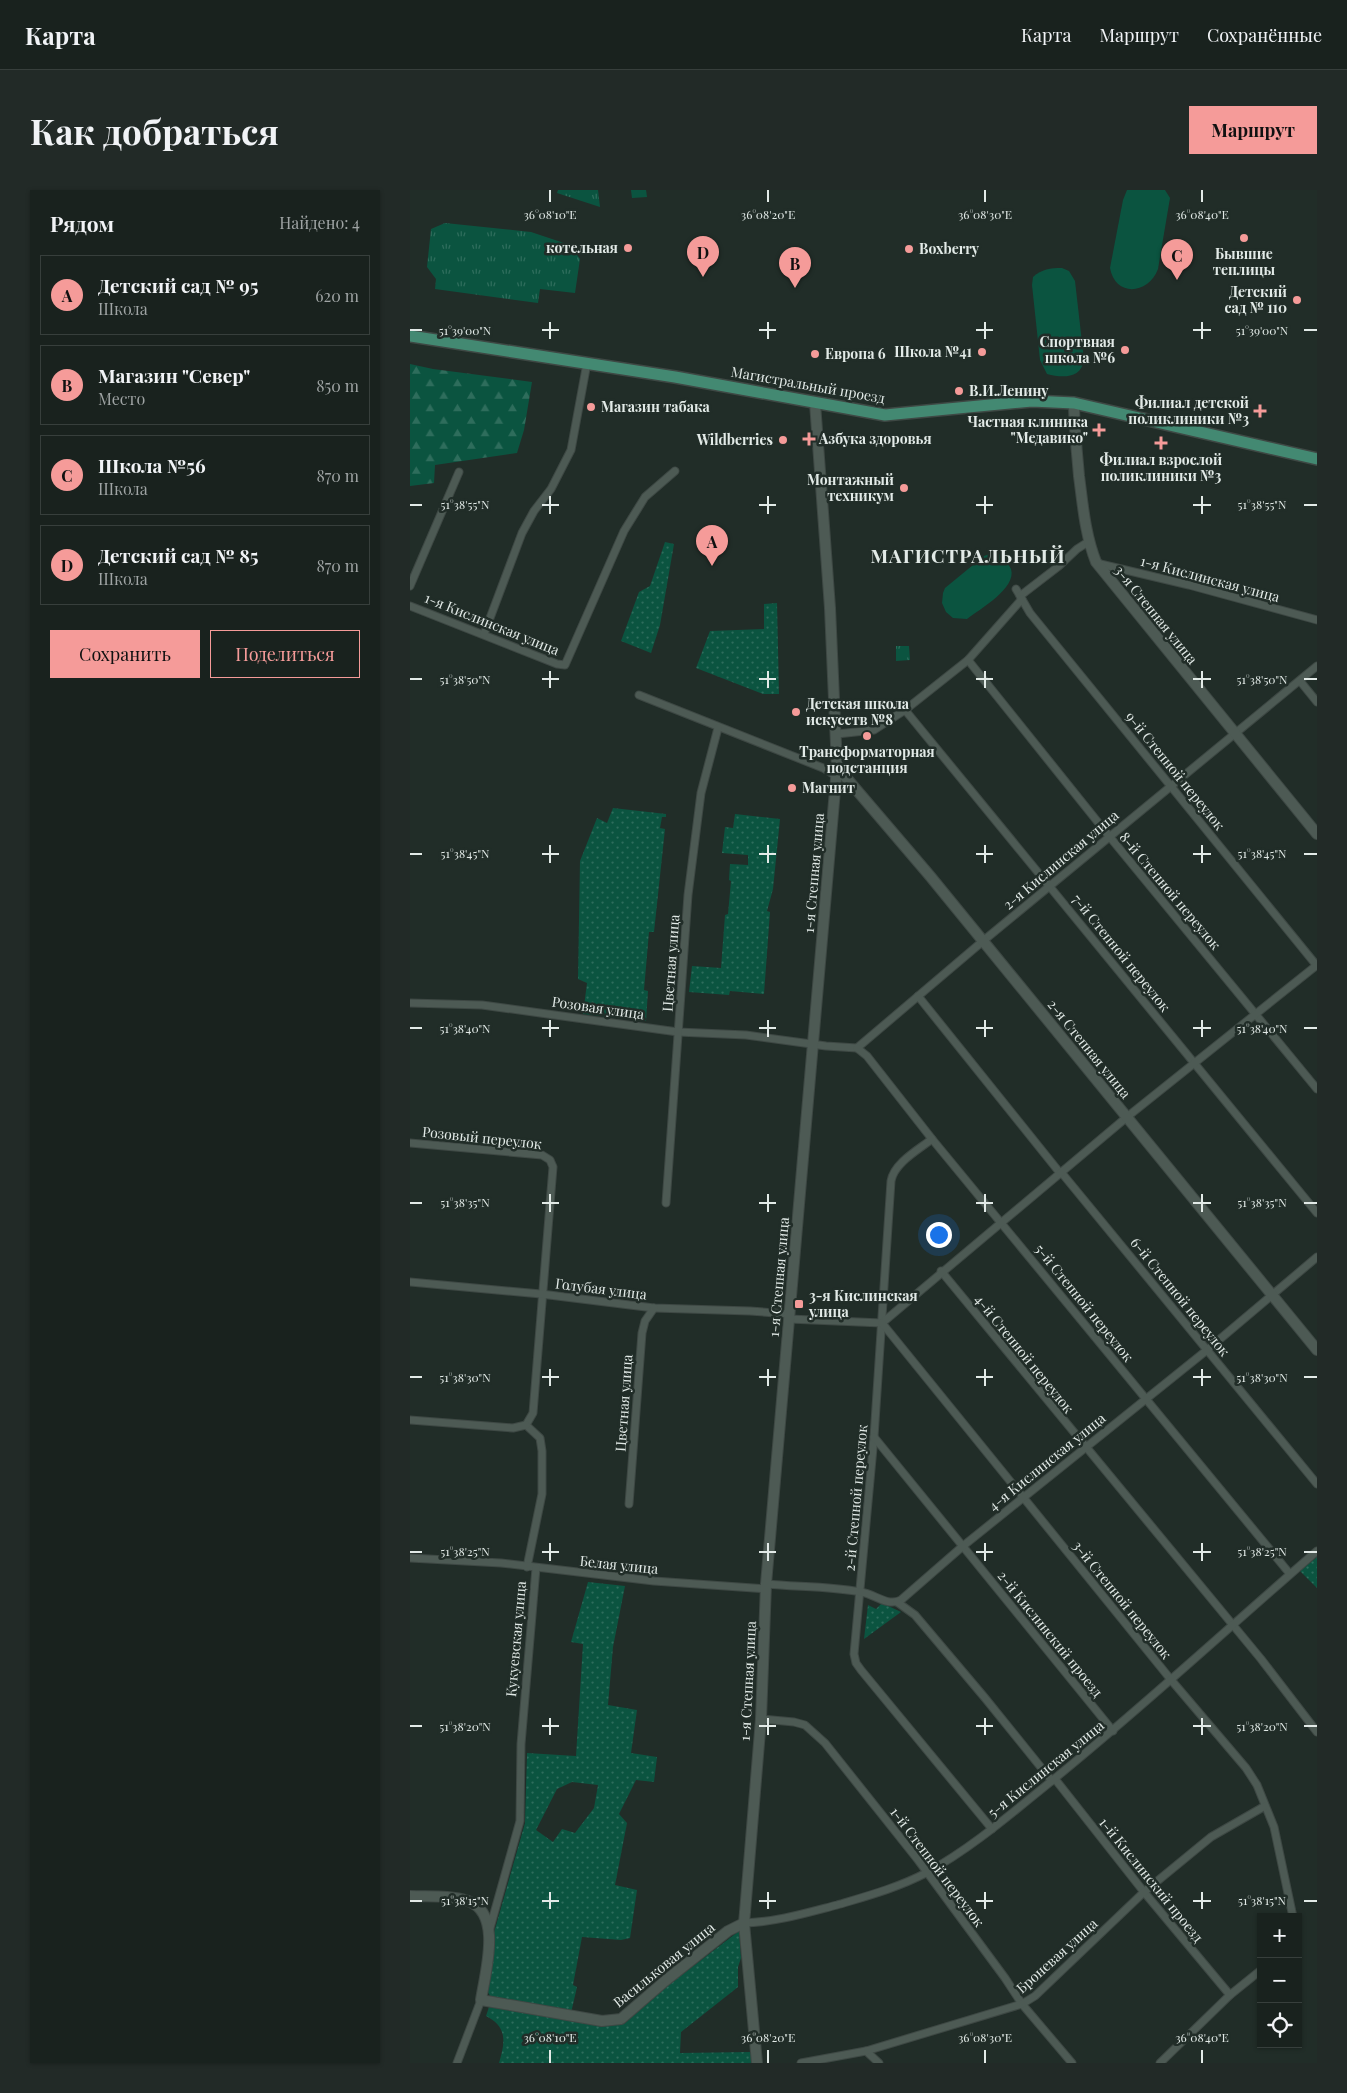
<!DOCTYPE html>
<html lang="ru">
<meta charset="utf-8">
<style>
:root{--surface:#19221e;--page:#222a27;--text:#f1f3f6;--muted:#9fa4a4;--line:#373f3c;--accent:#f59b99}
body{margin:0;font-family:"Playfair Display",serif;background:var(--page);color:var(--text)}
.controls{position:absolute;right:15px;bottom:15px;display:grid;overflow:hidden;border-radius:0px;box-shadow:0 1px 4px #0004}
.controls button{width:45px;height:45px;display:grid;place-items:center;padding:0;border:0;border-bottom:1px solid var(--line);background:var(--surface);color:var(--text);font:25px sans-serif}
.you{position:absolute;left:528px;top:1044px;width:18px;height:18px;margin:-12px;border:4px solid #fff;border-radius:50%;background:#1a73e8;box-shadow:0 0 0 8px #1a73e833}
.badge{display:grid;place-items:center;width:32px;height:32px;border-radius:50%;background:var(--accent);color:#111;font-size:16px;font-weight:700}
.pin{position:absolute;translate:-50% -41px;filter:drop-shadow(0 1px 2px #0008)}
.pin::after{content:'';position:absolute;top:26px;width:18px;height:15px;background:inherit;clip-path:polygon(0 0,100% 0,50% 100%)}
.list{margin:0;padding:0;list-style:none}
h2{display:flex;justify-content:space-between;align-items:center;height:65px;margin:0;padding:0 20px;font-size:21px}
h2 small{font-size:16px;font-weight:400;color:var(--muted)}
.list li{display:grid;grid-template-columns:32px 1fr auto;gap:15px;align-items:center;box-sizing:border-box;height:80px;margin:0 10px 10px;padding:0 10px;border:1px solid var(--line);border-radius:0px}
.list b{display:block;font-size:19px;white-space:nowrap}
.list p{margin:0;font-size:16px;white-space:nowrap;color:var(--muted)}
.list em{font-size:16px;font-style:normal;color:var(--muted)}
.actions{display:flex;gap:10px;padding:15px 20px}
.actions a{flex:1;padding:11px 0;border:1px solid var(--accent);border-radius:0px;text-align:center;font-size:18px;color:var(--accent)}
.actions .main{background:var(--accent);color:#111}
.icon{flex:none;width:28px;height:28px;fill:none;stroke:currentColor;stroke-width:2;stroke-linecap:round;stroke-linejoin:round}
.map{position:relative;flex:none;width:907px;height:1873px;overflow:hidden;border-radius:0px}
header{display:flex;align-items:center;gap:30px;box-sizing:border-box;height:70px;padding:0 25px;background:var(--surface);border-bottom:1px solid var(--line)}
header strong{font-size:24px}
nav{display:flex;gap:28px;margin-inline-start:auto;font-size:18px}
.intro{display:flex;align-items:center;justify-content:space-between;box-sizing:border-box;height:120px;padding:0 30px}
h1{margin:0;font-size:35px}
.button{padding:12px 22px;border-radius:0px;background:var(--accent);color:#111;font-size:18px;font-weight:700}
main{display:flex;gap:30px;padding:0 30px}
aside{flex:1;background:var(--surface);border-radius:0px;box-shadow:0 1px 4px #0004}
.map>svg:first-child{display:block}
</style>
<header>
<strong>Карта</strong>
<nav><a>Карта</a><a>Маршрут</a><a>Сохранённые</a></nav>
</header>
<div class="intro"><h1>Как добраться</h1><a class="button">Маршрут</a></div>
<main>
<aside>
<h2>Рядом<small>Найдено: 4</small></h2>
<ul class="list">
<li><span class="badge">A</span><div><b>Детский сад № 95</b><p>Школа</p></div><em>620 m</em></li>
<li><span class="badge">B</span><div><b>Магазин &quot;Север&quot;</b><p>Место</p></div><em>850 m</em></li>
<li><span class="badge">C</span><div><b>Школа №56</b><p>Школа</p></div><em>870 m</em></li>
<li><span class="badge">D</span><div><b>Детский сад № 85</b><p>Школа</p></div><em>870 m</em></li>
</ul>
<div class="actions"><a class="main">Сохранить</a><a>Поделиться</a></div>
</aside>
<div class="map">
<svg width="907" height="1873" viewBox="0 0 907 1873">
<defs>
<pattern id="grass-dots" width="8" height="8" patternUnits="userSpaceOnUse" patternTransform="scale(1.25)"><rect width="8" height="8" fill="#0b5440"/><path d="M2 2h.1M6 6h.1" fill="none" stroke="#2e6d5c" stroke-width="1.8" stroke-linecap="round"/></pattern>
<pattern id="forest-firs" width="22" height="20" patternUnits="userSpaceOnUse" patternTransform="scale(1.25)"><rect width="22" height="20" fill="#0b5440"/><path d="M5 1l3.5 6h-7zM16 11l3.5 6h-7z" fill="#2e6d5c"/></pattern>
<pattern id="park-tufts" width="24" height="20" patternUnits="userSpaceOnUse" patternTransform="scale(1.25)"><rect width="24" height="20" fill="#0b5440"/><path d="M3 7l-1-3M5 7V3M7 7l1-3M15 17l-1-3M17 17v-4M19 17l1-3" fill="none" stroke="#2e6d5c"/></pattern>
</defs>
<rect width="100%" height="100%" fill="#212d28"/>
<g fill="url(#grass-dots)" fill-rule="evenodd">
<path d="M255 352 264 354 250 435 241 463 211 451 229 402 240 396Z"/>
<path d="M367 413 369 504H353L286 478 300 441 354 439V414Z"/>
<path d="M203 618 256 624V627H252L250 638 255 639 244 742H239L234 800 238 801 236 831 173 824 177 793 168 789 170 671 187 628 197 633Z"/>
<path d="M325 624 370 629 363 699 357 721 360 722 354 804 320 801 319 805 279 802 282 776 311 778 315 725 318 724 321 691 319 690 320 674 338 675V665L312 663 315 637 323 638Z"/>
<path d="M907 1367V1398L890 1381Z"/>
<path d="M178 1392 215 1396 203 1457 198 1515 227 1520 221 1563 247 1567 244 1592 226 1590 209 1624 217 1633 205 1695 227 1700 220 1748 211 1750 172 1747 163 1795 167 1797 161 1823 82 1809 76 1799 83 1746 115 1633 117 1563 166 1566 173 1454 161 1452ZM162 1592 188 1595 184 1618 165 1643 152 1639 143 1652 126 1640 147 1599Z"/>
<path d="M472 1413 491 1422 454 1449 458 1415 466 1419Z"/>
<path d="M329 1741 331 1768 328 1777V1797L271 1842 270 1863 342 1862V1873H89C95 1853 98 1837 76 1826L79 1817 191 1835 214 1834 260 1794Z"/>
</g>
<path fill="url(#forest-firs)" d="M0 174 23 179 122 192 114 240 107 263 25 275 24 293 0 296Z"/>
<g fill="url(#park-tufts)">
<path d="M148 0H188L190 17 147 3Z"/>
<path d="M221 0H236L237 7 222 8Z"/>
<path d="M35 33 121 42 160 55 170 69 165 103 130 99 128 113 25 99 26 89 17 77 21 39Z"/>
<path d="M486 456H499L500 470 486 471Z"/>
</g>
<g fill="#0b5440">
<path d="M717 0H755L760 8 748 79C738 105 705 107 700 78L713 10Z"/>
<path d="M652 78 659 81 665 91 674 170C671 189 652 188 637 184L630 170 622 95 623 87C632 79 640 78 652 78Z"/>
<path d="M582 363 589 364C593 369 599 374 601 379 607 398 570 419 557 429L543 428 536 422 532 413 533 403 535 398 574 366Z"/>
</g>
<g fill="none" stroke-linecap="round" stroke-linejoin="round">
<g stroke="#3e4844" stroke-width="9">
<g id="street">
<path d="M686 373 779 395 907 430"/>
<path d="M0 396 49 282"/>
<path d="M606 399 620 423 907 776"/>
<path d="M610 406 649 376 667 359 678 352"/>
<path d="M0 416 147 474 155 475 214 341 235 307 265 281"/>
<path d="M74 444 112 343 124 321 141 299 161 260 177 173"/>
<path d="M558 470 699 646 907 899"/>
<path d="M890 491 907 512"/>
<path d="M229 505 413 578 426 586"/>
<path d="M495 520 907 1023"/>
<path d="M427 544 464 540 495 520 558 470 612 409"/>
<path d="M508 806 650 983"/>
<path d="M0 813 72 815 268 842 336 845 416 856 447 858 573 751 907 476"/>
<path d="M447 858 457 866 522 949 880 1384"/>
<path d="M522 949C508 960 484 973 481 991L464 1247 444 1464 446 1473 451 1480 582 1639"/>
<path d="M0 953 132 965 140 970 143 977 123 1223 116 1235 130 1248 132 1261V1304L117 1377"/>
<path d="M651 982 907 1294"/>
<path d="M256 1013 278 705 291 603 308 538"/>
<path d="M531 1081 851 1469 907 1542"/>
<path d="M0 1092 131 1104 244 1118 340 1121 379 1124"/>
<path d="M379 1129 472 1133 717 927 907 775"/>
<path d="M472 1133 762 1491 836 1578 847 1595 864 1637 883 1727"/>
<path d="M0 1230 103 1238 116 1235"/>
<path d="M464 1247 703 1541"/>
<path d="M219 1314 232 1143 235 1131 244 1118"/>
<path d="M0 1368 91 1373 244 1391 356 1399"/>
<path d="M356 1394C387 1397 420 1396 451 1402 465 1404 477 1417 491 1410L553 1356 797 1160 907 1067"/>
<path d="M487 1412 505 1425 575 1508 642 1591"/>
<path d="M351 1529 384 1532 395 1535 415 1553 508 1670 595 1788 612 1814 662 1873"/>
<path d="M645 1589 734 1702 820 1805"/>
<path d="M334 1733C366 1732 396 1723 427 1715 457 1706 487 1698 516 1683 562 1658 603 1622 644 1589 734 1516 819 1437 907 1361"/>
<path d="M80 1738 110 1631 111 1554 126 1378"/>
<path d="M456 1861 469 1873"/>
<path d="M47 1873 71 1810"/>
<path d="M391 1873 456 1861 612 1814 625 1806 734 1702 801 1647 855 1616"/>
<path d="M750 1873 820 1805 851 1780"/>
</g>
</g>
<g stroke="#3e4844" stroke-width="12">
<g id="secondary">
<path d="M664 213C664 237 667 261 669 286 673 316 675 344 686 372L907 644"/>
<path d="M427 577 520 686 907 1160"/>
<path d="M0 1706C18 1707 40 1705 58 1711 93 1723 75 1783 71 1810L192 1831 211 1829 255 1791 318 1741 334 1733"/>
<path d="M347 1873 334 1733 335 1722 351 1529 356 1394 427 577 420 418 405 213"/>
</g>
</g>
<g stroke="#3e4844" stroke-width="14">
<path id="primary" d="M0 146 265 187 475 225 622 211 664 213 907 269"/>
</g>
<use href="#street" stroke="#4d5a54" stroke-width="7"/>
<use href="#secondary" stroke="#4d5a54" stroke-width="10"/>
<use href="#primary" stroke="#438972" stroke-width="11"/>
</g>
<path fill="none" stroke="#e2eae7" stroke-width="2" d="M140 0V12M358 0V12M575 0V12M792 0V12M140 132V149M358 132V149M575 132V149M792 132V149M0 140H12M132 140H149M349 140H366M566 140H583M783 140H801M894 140H907M140 306V324M358 306V324M575 306V324M792 306V324M0 315H12M132 315H149M349 315H366M566 315H583M783 315H801M894 315H907M140 481V498M358 481V498M575 481V498M792 481V498M0 489H12M132 489H149M349 489H366M566 489H583M783 489H801M894 489H907M140 655V673M358 655V673M575 655V673M792 655V673M0 664H12M132 664H149M349 664H366M566 664H583M783 664H801M894 664H907M140 830V847M358 830V847M575 830V847M792 830V847M0 838H12M132 838H149M349 838H366M566 838H583M783 838H801M894 838H907M140 1004V1022M358 1004V1022M575 1004V1022M792 1004V1022M0 1013H12M132 1013H149M349 1013H366M566 1013H583M783 1013H801M894 1013H907M140 1179V1196M358 1179V1196M575 1179V1196M792 1179V1196M0 1187H12M132 1187H149M349 1187H366M566 1187H583M783 1187H801M894 1187H907M140 1353V1371M358 1353V1371M575 1353V1371M792 1353V1371M0 1362H12M132 1362H149M349 1362H366M566 1362H583M783 1362H801M894 1362H907M140 1528V1545M358 1528V1545M575 1528V1545M792 1528V1545M0 1536H12M132 1536H149M349 1536H366M566 1536H583M783 1536H801M894 1536H907M140 1702V1719M358 1702V1719M575 1702V1719M792 1702V1719M0 1711H12M132 1711H149M349 1711H366M566 1711H583M783 1711H801M894 1711H907M140 1860V1873M358 1860V1873M575 1860V1873M792 1860V1873"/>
<g fill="#f59b99" stroke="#212d28" stroke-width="2">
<circle cx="834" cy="48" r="5"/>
<circle cx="218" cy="58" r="5"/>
<circle cx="499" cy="59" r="5"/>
<circle cx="887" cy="110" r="5"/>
<circle cx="715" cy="160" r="5"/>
<circle cx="572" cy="162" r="5"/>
<circle cx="405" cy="164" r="5"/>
<circle cx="549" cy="201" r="5"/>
<circle cx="181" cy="217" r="5"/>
<path d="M847.5 213.5h5v5h5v5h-5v5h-5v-5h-5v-5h5z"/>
<path d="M686.5 232.5h5v5h5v5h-5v5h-5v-5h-5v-5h5z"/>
<path d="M396.5 241.5h5v5h5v5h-5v5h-5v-5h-5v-5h5z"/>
<circle cx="373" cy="250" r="5"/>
<path d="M748.5 245.5h5v5h5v5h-5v5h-5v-5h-5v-5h5z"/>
<circle cx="494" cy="298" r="5"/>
<circle cx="386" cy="522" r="5"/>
<circle cx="457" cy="546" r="5"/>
<circle cx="382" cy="598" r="5"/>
<rect x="384" y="1109" width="10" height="10" rx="2.5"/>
</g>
<g text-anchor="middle" stroke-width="5" stroke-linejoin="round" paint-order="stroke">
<g font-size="14" font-weight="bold" fill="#e2eae7" stroke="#212d28" text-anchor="end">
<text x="208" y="63">котельная</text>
<text x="509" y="64" text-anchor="start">Boxberry</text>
<text x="834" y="69" text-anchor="middle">Бывшие<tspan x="834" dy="16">теплицы</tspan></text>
<text x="877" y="107">Детский<tspan x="877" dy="16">сад № 110</tspan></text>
<text x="705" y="157">Спортвная<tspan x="705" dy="16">школа №6</tspan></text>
<text x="562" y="167">Школа №41</text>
<text x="415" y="169" text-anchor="start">Европа 6</text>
<text x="559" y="206" text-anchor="start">В.И.Ленину</text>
<text x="839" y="218">Филиал детской<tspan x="839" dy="16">поликлиники №3</tspan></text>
<text x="191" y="222" text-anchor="start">Магазин табака</text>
<text x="678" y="237">Частная клиника<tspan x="678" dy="16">"Медавико"</tspan></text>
<text x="409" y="254" text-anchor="start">Азбука здоровья</text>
<text x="363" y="255">Wildberries</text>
<text x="751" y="275" text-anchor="middle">Филиал взрослой<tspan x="751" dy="16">поликлиники №3</tspan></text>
<text x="484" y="295">Монтажный<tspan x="484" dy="16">техникум</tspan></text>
<text x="396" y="519" text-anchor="start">Детская школа<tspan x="396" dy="16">искусств №8</tspan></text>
<text x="457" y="567" text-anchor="middle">Трансформаторная<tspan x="457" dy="16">подстанция</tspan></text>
<text x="392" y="603" text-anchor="start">Магнит</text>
<text x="399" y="1111" text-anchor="start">3-я Кислинская<tspan x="399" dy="16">улица</tspan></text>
</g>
<g font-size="14" fill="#e2eae7" stroke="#212d28">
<text transform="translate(398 195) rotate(10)" y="5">Магистральный проезд</text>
<text transform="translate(800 389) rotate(15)" y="5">1-я Кислинская улица</text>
<text transform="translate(746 425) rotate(51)" y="5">3-я Степная улица</text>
<text transform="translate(82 434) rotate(22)" y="5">1-я Кислинская улица</text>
<text transform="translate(765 581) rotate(51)" y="5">9-й Степной переулок</text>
<text transform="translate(651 670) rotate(-40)" y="5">2-я Кислинская улица</text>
<text transform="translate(404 683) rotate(-85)" y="5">1-я Степная улица</text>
<text transform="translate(760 701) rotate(50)" y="5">8-й Степной переулок</text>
<text transform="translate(711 763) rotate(51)" y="5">7-й Степной переулок</text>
<text transform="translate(261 773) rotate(-86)" y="5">Цветная улица</text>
<text transform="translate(188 818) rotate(8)" y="5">Розовая улица</text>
<text transform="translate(679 859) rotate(51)" y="5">2-я Степная улица</text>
<text transform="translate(72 948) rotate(6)" y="5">Розовый переулок</text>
<text transform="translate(369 1087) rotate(-85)" y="5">1-я Степная улица</text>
<text transform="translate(191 1099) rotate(7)" y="5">Голубая улица</text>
<text transform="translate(770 1107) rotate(51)" y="5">6-й Степной переулок</text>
<text transform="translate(674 1113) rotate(51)" y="5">5-й Степной переулок</text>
<text transform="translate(614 1164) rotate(51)" y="5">4-й Степной переулок</text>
<text transform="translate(214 1213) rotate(-86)" y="5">Цветная улица</text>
<text transform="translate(637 1272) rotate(-39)" y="5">4-я Кислинская улица</text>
<text transform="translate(446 1308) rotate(-85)" y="5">2-й Степной переулок</text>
<text transform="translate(209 1375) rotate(6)" y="5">Белая улица</text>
<text transform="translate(712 1410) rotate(51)" y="5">3-й Степной переулок</text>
<text transform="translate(640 1444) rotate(51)" y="5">2-й Кислинский проезд</text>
<text transform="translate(106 1449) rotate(-85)" y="5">Кукуевская улица</text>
<text transform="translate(338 1491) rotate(-87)" y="5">1-я Степная улица</text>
<text transform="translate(636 1579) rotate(-39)" y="5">5-я Кислинская улица</text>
<text transform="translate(527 1677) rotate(53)" y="5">1-й Степной переулок</text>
<text transform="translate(741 1690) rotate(51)" y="5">1-й Кислинский проезд</text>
<text transform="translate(647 1766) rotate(-42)" y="5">Броневая улица</text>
<text transform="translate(254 1775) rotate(-39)" y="5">Васильковая улица</text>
</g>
<g font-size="19" font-weight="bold" letter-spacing="1" fill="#e2eae7" stroke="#212d28">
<text x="558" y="373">МАГИСТРАЛЬНЫЙ</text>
</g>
</g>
<g font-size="12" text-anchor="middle" fill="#e2eae7" stroke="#212d28" stroke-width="5" stroke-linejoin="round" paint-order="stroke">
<text x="140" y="29">36°08'10"E</text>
<text x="358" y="29">36°08'20"E</text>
<text x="575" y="29">36°08'30"E</text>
<text x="792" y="29">36°08'40"E</text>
<text x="55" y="145">51°39'00"N</text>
<text x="852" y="145">51°39'00"N</text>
<text x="55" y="319">51°38'55"N</text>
<text x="852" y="319">51°38'55"N</text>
<text x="55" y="494">51°38'50"N</text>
<text x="852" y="494">51°38'50"N</text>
<text x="55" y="668">51°38'45"N</text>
<text x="852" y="668">51°38'45"N</text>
<text x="55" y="843">51°38'40"N</text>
<text x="852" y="843">51°38'40"N</text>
<text x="55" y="1017">51°38'35"N</text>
<text x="852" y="1017">51°38'35"N</text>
<text x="55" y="1192">51°38'30"N</text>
<text x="852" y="1192">51°38'30"N</text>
<text x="55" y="1366">51°38'25"N</text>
<text x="852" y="1366">51°38'25"N</text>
<text x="55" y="1541">51°38'20"N</text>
<text x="852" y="1541">51°38'20"N</text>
<text x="55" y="1715">51°38'15"N</text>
<text x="852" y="1715">51°38'15"N</text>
<text x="140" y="1852">36°08'10"E</text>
<text x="358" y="1852">36°08'20"E</text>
<text x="575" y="1852">36°08'30"E</text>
<text x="792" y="1852">36°08'40"E</text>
</g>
</svg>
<div class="controls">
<button>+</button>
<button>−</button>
<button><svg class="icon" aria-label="locate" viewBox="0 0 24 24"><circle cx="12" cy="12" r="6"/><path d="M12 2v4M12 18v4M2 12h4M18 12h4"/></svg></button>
</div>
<div class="you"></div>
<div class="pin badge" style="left:302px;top:376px">A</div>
<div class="pin badge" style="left:385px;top:98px">B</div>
<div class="pin badge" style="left:767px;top:90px">C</div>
<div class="pin badge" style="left:293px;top:87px">D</div>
</div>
</main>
